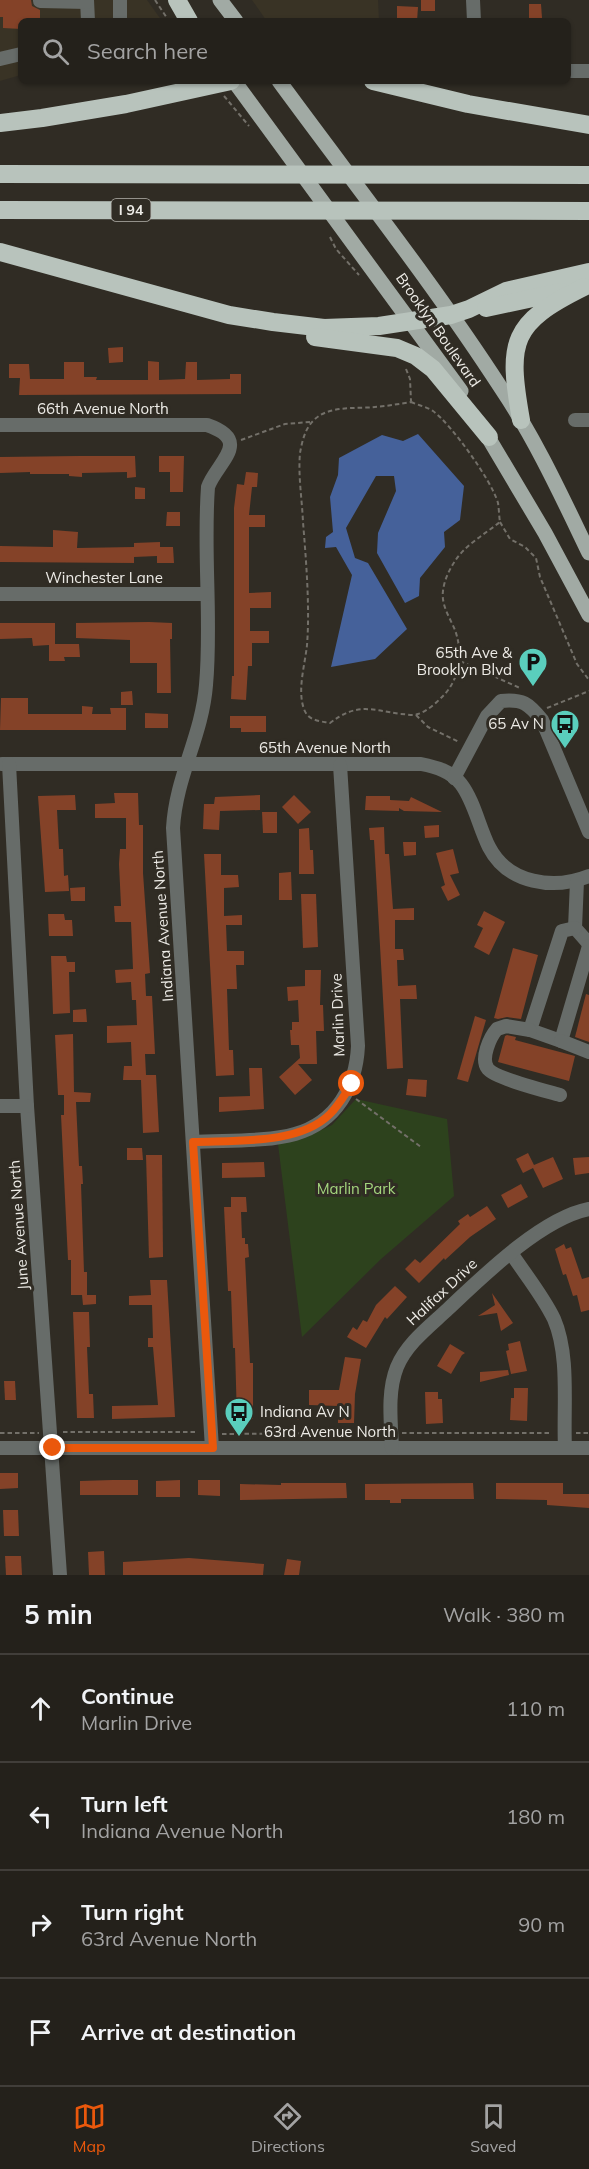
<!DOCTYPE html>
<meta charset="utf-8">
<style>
:root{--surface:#24211b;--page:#302e28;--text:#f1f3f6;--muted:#a3a3a3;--line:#413e3a;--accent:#ea580c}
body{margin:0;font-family:Mulish,sans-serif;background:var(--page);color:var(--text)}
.stop{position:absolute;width:18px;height:18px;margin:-14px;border:4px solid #ea580c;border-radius:50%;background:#fff}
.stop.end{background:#ea580c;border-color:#fff;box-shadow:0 2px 6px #0008}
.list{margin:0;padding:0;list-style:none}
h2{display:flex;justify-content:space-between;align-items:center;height:78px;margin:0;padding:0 24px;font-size:26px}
h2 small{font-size:20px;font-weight:400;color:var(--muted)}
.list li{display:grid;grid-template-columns:39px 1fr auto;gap:18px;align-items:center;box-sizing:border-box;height:108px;padding:0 24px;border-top:2px solid var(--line)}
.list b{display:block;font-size:22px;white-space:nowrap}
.list p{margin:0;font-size:20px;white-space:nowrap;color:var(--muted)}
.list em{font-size:20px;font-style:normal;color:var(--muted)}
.icon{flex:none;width:33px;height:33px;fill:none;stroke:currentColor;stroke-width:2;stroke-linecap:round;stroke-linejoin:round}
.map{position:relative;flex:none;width:589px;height:1575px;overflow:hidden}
.search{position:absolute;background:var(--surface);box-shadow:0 2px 4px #0004;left:18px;right:18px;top:18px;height:66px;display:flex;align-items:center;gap:15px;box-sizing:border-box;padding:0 21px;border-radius:9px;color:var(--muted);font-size:22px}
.sheet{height:510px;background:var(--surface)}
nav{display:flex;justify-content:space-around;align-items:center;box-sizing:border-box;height:84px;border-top:2px solid var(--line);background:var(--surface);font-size:16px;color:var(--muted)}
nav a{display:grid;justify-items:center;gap:3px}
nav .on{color:var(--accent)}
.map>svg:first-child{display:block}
</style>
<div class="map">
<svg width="589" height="1575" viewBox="0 0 589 1575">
<rect width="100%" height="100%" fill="#302c24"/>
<g fill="#393325">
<path d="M0 0H147L162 21H21V75L0 81Z"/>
<path d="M252 0H378L379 21 266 20Z"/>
</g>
<path fill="#2d421d" d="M356 1099 447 1119 454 1196 381 1259 302 1337 278 1144 302 1139 332 1125Z"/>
<path fill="#45619a" d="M418 434 464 486 460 520 444 532 445 547 420 578 419 596 405 603 377 553 378 533 396 491 394 476H376L346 528 355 558 368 563 407 629 375 659 331 667 352 575 336 547 325 548 326 537 333 532 330 497 338 475 339 458 382 435 403 441Z"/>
<g fill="#844228">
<path d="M0 0H31L32 6 40 10V21H21V29L3 28V17H0Z"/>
<rect x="421" y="0" width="14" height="11"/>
<path d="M529 4H541L542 18H529Z"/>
<path d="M397 6 418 7 417 21H397Z"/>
<path d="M123 347V362L109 363 108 348Z"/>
<path d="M148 361 159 362V380L185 379 186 362H197V380L230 379V374H241V394L19 395 20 378H9V364H29L30 379H64V362H84V377H97L96 380H148Z"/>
<path d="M79 456H135L136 477 127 478V472L82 473V477L69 476V474H30V472L0 473V457Z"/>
<path d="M159 456H184L183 492H170V472H159Z"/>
<path d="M246 472 258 473 257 487H252L249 515H265V527H249V593L271 592V608H250V631H269V643H252V666H248L246 700 231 699 232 676H234V508L237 484 244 485Z"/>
<path d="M135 487 145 488V499H135Z"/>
<path d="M167 512H180V526H166Z"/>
<path d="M53 530 78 532 77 548 134 547V543L160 542V547H173L174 563H157V556L134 557V563L0 562V546L53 547Z"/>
<path d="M149 622 172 623V639H170L171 693H157V663H130V640L76 638V623Z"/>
<path d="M0 623H55V644H79L80 657H64L65 661H49V645L33 646 32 638 0 639Z"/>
<path d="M132 691 133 705H121V692Z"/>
<path d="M1 698H28V714H82V706L93 707 92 714H111L110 708H126V730H0Z"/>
<path d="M145 713 168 714V728H145Z"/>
<path d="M230 716H266V732H241V728H230Z"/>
<path d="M114 793H138L139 825H143V873L150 973 145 974 146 996H152L155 1054H145L146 1075H156L159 1132 143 1133 141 1080H123L124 1066H132L131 1042 107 1043V1026L137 1025 136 1000H132L131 982 116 983 115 970 133 969 131 922H115L114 906H121L119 864 120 849H126V818H95V804L115 803Z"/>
<path d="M75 795 76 810H57L59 849H63L64 876 68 875 69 891 45 892 38 796Z"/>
<path d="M260 795V810L220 811 219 830 203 829 204 804H214L215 797Z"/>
<path d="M294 795 311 812 298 824 282 807Z"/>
<path d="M366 796H390V800L409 801 411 797 442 812 404 811 399 808V811L365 810Z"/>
<path d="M262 812H277V833H263Z"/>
<path d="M439 825V837L425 838 424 826Z"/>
<path d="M384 827 385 854H389L393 909 414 908V920H395V949H403L404 960H397L398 986 416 985 417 999H400L403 1068 387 1069 374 840H370L369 828Z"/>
<path d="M309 828 310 850H313L314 874H299V829Z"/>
<path d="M403 842H416V855L404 856Z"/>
<path d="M453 849 459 873 450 875 460 895 448 901 441 887 445 885 436 853Z"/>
<path d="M204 854H221V875H238L239 887 224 888V916L242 915V925H226L227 951H244V965H236L237 989H227L229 1050H233L234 1075 216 1076Z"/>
<path d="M291 872 292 900H279V873Z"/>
<path d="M85 887V901H71L70 888Z"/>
<path d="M301 894H316L318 947 303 948Z"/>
<path d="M484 911 505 922 489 955 474 947 483 928 477 925Z"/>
<path d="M48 914H64L65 920H72L73 936H49Z"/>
<path d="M513 948 538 955 521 1019 507 1017 498 1019 494 1018Z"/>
<path d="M51 956H66L67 962H75V972H69L70 1013 53 1014Z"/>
<path d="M305 970H321L320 1005H323L324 1031H316L317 1064H298L312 1080 295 1095 279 1077 300 1058 299 1045H291L290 1030H292V1022H299L298 1000 288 1001 287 987 305 986Z"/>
<path d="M586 994 589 995V1042L575 1037Z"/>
<path d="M86 1009 87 1022H73V1010Z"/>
<path d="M475 1016 486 1020 468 1082 457 1079Z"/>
<path d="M73 1034 74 1092 91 1093 90 1102H76L79 1166H82L83 1184H81L84 1272H87V1295H96V1304L83 1305 82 1295H71V1260H68L61 1115H64V1095H58L55 1035Z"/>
<path d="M507 1035 516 1037 515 1040 575 1056 569 1081 498 1062 505 1036Z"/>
<path d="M249 1068H262L264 1109 219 1112V1097L250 1096Z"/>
<path d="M408 1079 427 1080 426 1097 406 1095Z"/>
<path d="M127 1148H142L143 1160H127Z"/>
<path d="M528 1153 534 1165 553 1157 563 1179 543 1188 533 1168 523 1173 516 1159Z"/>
<path d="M146 1155H162L163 1257 149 1258Z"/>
<path d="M589 1157V1173L575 1175 573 1158Z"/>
<path d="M264 1162 265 1177 222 1178V1163Z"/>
<path d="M521 1184 528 1197 508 1208 501 1195Z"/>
<path d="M231 1197H246L247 1212H241L242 1238H245V1244H248L249 1257 245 1258 250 1363H253V1419L237 1420 235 1348H233L231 1291H228L224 1207H231Z"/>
<path d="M487 1206 496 1219 470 1237 445 1260 444 1258 419 1283 405 1269 415 1259 420 1263 460 1224 458 1221 468 1214 470 1217Z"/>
<path d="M564 1244 566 1249 571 1247 582 1279 589 1277V1310L581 1312 577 1295 573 1296 566 1274 563 1275 555 1249Z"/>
<path d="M150 1280H167L175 1417 112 1419V1406L158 1405 153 1347H148V1338H153L152 1305H129V1296L151 1295Z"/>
<path d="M395 1286 407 1297 387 1319 385 1317 366 1348 347 1337 353 1327 357 1330 363 1320 367 1322 376 1305Z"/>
<path d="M492 1293 513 1323 501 1331 497 1313 478 1316 495 1305Z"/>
<path d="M73 1312H89L90 1347H87L89 1394H93L94 1418H77Z"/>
<path d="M520 1341 527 1371 511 1374 506 1351 509 1350 508 1344Z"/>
<path d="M450 1344 465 1353 462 1355 451 1374 437 1366Z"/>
<path d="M345 1357 361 1359 355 1394 354 1423H338V1406L309 1405V1390H339Z"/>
<path d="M508 1370 509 1375 480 1382V1372Z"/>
<path d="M4 1381H15L16 1400H5Z"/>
<path d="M514 1388H528L527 1421 510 1420 511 1398H514Z"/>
<path d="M425 1392H438V1399H442L443 1423 426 1424Z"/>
<path d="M299 1409V1420H288L287 1410Z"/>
<path d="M0 1473H18V1488L0 1489Z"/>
<path d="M112 1480H138V1495H80V1481Z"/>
<path d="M180 1480V1497H156V1481Z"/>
<path d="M198 1480H220V1496L198 1495Z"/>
<path d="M281 1483H346L347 1498 240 1500V1484L281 1485Z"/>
<path d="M473 1483 474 1499H401V1503H390V1500H365V1484Z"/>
<path d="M496 1483H563V1494H589V1508L547 1505V1500L496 1499Z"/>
<path d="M3 1510H18L19 1536H4Z"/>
<path d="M104 1551 105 1575H89L88 1552Z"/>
<path d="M5 1556H21L22 1575H6Z"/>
<path d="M189 1558 264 1564 263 1575H123V1562Z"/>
<path d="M287 1559 301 1561 299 1575H284Z"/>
</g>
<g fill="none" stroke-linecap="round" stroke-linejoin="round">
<g stroke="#737069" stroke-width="2" stroke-dasharray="4.5 3" stroke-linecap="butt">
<path d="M155 0 169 21"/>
<path d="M224 96 249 126"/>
<path d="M330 237 336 249 359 275"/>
<path d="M406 369 410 379 411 401"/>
<path d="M411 402C418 405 427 407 433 411 451 424 492 481 498 503 499 509 499 516 500 522 485 534 465 545 455 561 449 570 444 581 443 591 441 605 450 618 455 630 463 652 460 678 444 695 437 702 428 711 418 714 413 716 406 714 400 714 370 709 356 703 330 723 320 721 308 721 304 709 297 690 305 665 307 645 310 608 306 559 303 522 302 499 298 476 300 453 302 442 305 428 314 420 329 405 356 409 375 407 387 406 399 404 411 402Z"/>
<path d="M241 440 285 424 310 422"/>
<path d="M500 522 510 539 525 547 536 558 540 577 577 664 589 680"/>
<path d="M460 661 520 688"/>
<path d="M547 708 589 691"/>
<path d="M416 715 428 727 459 742"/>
<path d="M356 1099 421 1147"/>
<path d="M63 1432H198"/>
<path d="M0 1433H39"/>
<path d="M402 1433H552"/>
<path d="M576 1433H589"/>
<path d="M222 1434 378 1433"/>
</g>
<g stroke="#676c69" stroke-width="14">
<path d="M87 0 88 21"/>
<path d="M120 0V21"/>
<path d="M473 0 474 21"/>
<path d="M40 1 87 2"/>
<path d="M0 59 21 54"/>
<path d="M568 71H589"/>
<path d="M575 420H589"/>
<path d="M0 425H207C254 441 216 463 208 487 203 553 212 620 206 685 202 736 176 776 173 828L212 1448"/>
<path d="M0 594H207"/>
<path d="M2 764H421C436 767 451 771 461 784 474 801 479 827 489 847 508 884 554 890 589 876"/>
<path d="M9 764 27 1106 60 1575"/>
<path d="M454 778 487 716 501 701C523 699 528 703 542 720L589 832"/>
<path d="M577 881 575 928 589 944"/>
<path d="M575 928 562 931 530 1030 561 1041 589 946"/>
<path d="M530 1030 506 1026 497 1029C490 1037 480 1059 488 1069 495 1078 546 1091 560 1095"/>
<path d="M561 1041 589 1052"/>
<path d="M0 1106H27"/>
<path d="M193 1142C222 1140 268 1142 295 1134 337 1122 356 1086 358 1046L340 765"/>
<path d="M511 1253C525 1274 543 1296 554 1319 570 1356 563 1408 565 1448"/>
<path d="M0 1448H589"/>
<path d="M392 1448C391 1422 387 1392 397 1367 407 1343 430 1326 448 1309 483 1276 542 1218 589 1209"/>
</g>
<g stroke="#a1aaa4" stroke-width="15">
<path d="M220 0 236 21"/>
<path d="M234 81 461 391"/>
<path d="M279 81C353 182 433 283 501 388 536 440 562 497 589 553"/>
<path d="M482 427 545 533 589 615"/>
</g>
<g stroke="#b8c3bc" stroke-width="18">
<path d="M177 0 189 21"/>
<path d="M373 81 468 104 589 125"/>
<path d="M0 123 42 118 126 104 231 81"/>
<path d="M0 174 589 175"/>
<path d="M0 210 589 211"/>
<path d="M0 252 229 315 273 322 324 328 379 326 451 315 469 309 506 291 589 272"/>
<path d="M486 308 561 292"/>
<path d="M315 337 397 348 416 356 433 369 489 437"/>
<path d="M521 420C507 341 511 323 584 287"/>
</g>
</g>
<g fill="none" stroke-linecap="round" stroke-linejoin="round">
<path stroke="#ea580c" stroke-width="8" d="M53 1448H213L193 1142C235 1140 299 1145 330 1114 339 1105 345 1094 352 1084"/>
</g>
<defs>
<g id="parking-pin" transform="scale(1.5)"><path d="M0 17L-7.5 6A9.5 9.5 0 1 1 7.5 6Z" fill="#5acebd" stroke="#302c24"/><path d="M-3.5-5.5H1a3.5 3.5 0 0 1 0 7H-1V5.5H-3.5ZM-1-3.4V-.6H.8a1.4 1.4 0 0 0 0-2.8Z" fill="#111"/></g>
<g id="bus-pin" transform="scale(1.5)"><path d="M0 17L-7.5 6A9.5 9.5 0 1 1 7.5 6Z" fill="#5acebd" stroke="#302c24"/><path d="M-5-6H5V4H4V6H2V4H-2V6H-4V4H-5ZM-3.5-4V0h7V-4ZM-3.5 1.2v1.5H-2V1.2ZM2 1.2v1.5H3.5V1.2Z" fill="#111"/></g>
</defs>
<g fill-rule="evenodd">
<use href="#parking-pin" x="533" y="662"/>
<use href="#bus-pin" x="565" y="724"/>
<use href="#bus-pin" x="239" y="1412"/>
</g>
<g text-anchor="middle" stroke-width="6" stroke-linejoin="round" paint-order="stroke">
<rect fill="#302c24" stroke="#b4b2ac" stroke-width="1.5" x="111.5" y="199" width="39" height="22" rx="4.5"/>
<g font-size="14" font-weight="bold" fill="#edebe6">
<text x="131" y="215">I 94</text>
</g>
<g font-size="15" fill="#edebe6" stroke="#302c24">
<text transform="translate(438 330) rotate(55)" y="5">Brooklyn Boulevard</text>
<text x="103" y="414">66th Avenue North</text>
<text x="104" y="583">Winchester Lane</text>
<text x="325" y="753">65th Avenue North</text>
<text transform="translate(163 926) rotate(-94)" y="5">Indiana Avenue North</text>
<text transform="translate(338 1015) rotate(-92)" y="5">Marlin Drive</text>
<text transform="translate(19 1225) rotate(-94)" y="5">June Avenue North</text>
<text transform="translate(442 1292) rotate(-43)" y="5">Halifax Drive</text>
<text x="330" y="1437">63rd Avenue North</text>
</g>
<g font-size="15" fill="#edebe6" stroke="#302c24" text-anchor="end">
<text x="512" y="658">65th Ave &amp;<tspan x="512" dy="17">Brooklyn Blvd</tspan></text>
<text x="544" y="729">65 Av N</text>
<text x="260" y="1417" text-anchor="start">Indiana Av N</text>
</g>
<g font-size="15" fill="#a4d67e" stroke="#302c24">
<text x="356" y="1194">Marlin Park</text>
</g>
</g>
</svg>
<div class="stop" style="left:352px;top:1084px"></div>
<div class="stop end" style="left:53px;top:1448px"></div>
<div class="search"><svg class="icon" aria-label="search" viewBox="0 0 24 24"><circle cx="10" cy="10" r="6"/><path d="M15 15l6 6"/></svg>Search here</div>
</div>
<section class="sheet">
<h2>5 min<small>Walk · 380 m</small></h2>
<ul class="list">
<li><svg class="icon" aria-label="ahead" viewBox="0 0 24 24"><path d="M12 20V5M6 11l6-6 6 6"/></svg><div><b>Continue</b><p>Marlin Drive</p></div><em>110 m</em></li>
<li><svg class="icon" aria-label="left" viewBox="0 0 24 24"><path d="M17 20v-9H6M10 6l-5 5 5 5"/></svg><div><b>Turn left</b><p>Indiana Avenue North</p></div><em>180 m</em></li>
<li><svg class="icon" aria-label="right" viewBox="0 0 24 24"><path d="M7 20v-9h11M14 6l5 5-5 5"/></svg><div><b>Turn right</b><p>63rd Avenue North</p></div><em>90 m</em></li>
<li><svg class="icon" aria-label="arrive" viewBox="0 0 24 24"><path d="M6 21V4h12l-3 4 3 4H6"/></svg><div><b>Arrive at destination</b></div></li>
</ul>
</section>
<nav>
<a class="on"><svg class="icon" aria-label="map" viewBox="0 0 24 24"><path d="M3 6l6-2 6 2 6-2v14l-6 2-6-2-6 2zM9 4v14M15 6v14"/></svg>Map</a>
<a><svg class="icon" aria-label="directions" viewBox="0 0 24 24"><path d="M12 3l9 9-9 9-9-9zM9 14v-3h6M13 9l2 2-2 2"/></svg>Directions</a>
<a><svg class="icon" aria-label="saved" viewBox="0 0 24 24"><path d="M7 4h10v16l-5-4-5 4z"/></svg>Saved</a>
</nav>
